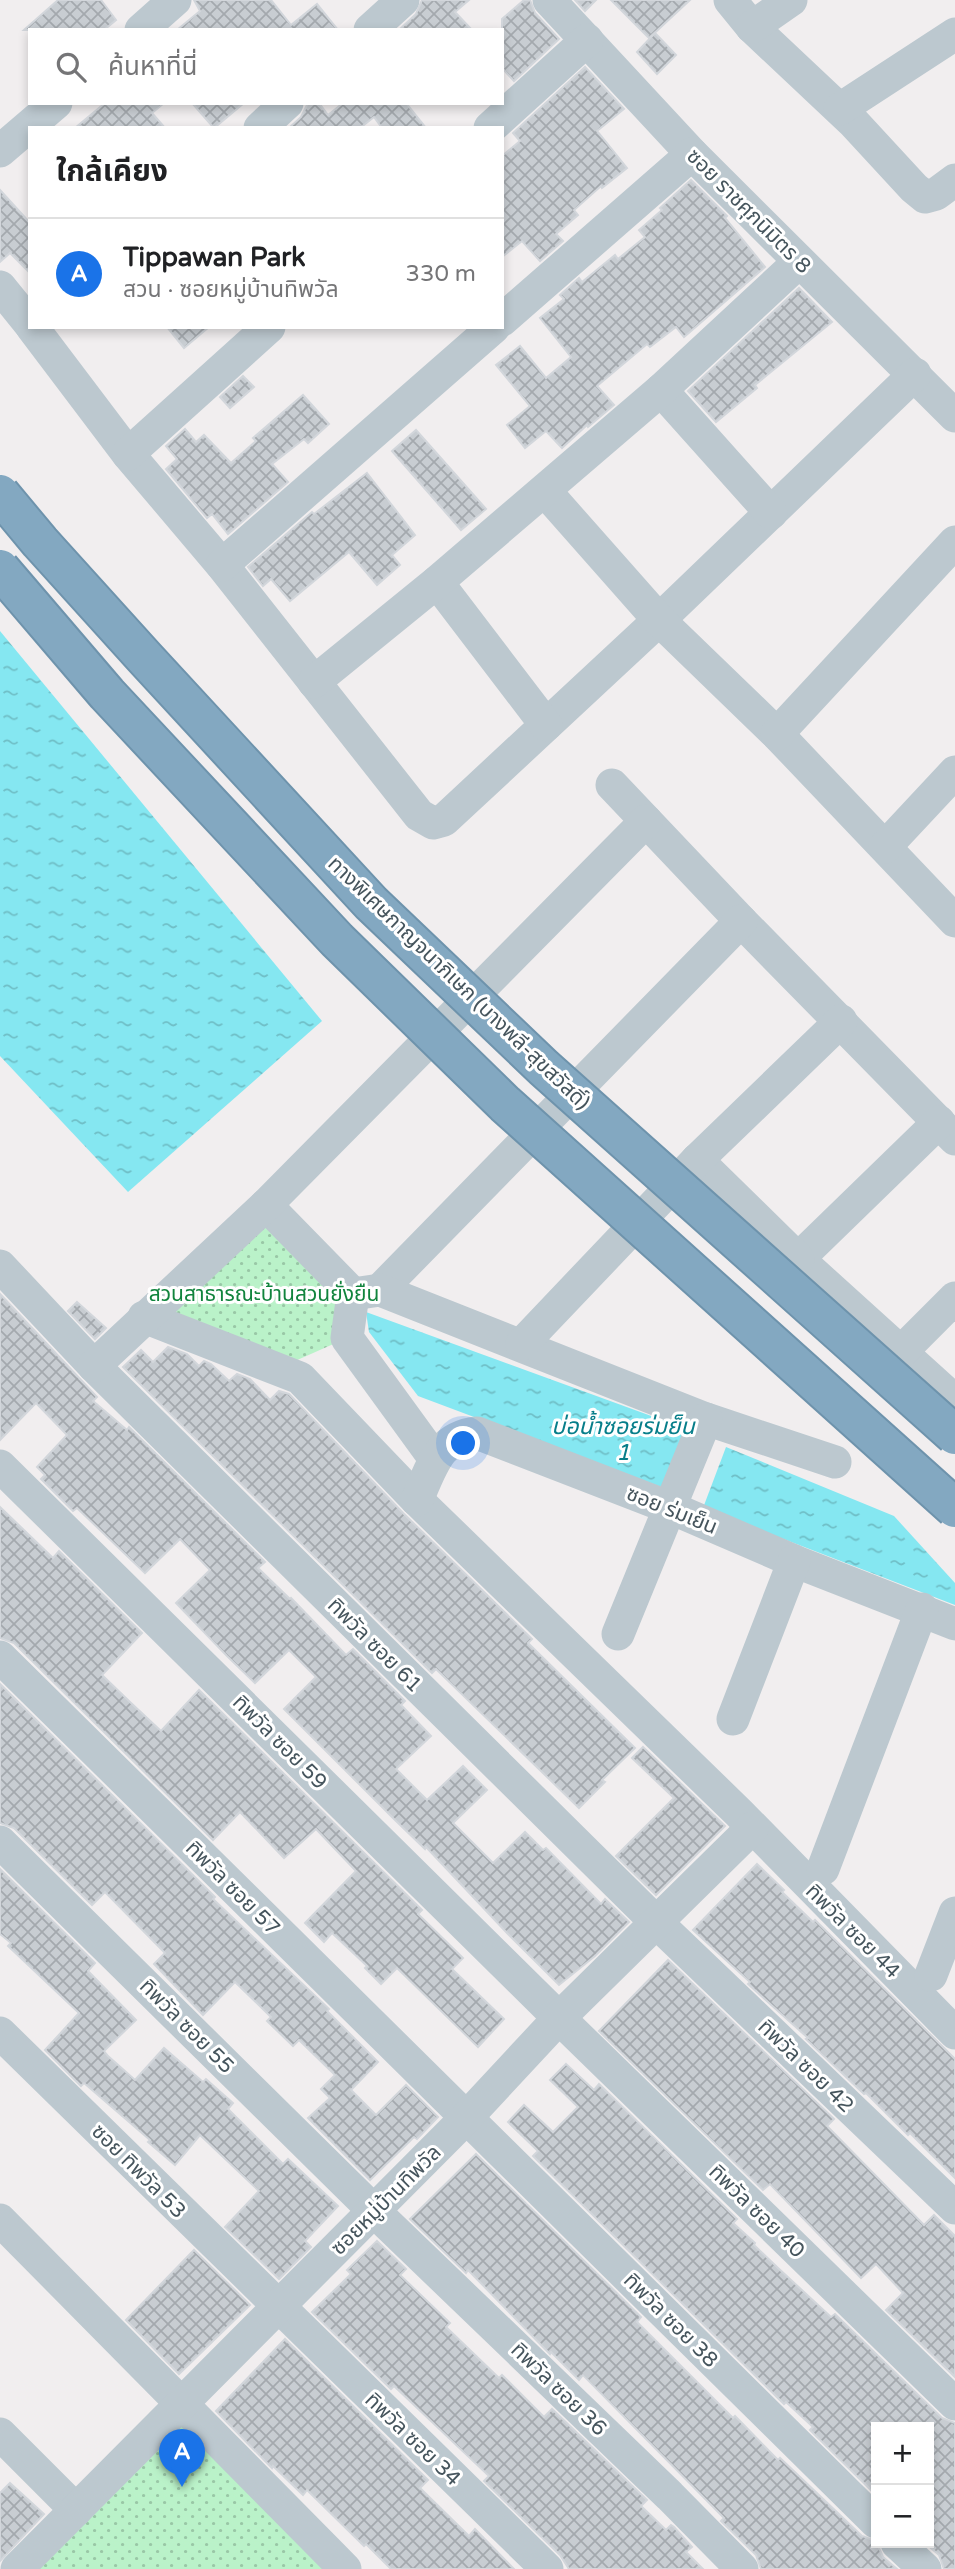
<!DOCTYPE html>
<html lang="th">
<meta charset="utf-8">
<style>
:root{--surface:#fff;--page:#f6f6f6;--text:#202124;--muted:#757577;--line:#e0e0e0;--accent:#1a73e8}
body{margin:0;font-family:"Varela Round","Noto Sans Thai",sans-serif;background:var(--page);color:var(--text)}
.controls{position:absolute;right:21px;bottom:21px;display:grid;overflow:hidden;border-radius:0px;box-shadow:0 4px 10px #0003}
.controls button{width:63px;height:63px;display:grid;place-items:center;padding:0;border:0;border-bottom:2px solid var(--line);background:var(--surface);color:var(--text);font:35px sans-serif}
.you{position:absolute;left:464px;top:1444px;width:24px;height:24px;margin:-18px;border:5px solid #fff;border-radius:50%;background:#1a73e8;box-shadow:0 0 0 10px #1a73e833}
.badge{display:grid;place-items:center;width:46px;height:46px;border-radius:50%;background:var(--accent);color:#fff;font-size:23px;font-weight:700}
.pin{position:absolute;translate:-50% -58px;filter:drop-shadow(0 2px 4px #0008)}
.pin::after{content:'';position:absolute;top:37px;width:24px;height:21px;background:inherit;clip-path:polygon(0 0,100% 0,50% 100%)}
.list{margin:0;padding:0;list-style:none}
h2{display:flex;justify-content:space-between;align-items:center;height:91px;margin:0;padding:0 28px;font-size:30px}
h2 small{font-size:23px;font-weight:400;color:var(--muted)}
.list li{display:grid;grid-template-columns:46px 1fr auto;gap:21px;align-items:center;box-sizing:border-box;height:112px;padding:0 28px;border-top:2px solid var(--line)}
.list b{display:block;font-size:26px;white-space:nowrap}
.list p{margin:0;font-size:23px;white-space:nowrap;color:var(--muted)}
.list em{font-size:23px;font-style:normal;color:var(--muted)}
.icon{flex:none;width:38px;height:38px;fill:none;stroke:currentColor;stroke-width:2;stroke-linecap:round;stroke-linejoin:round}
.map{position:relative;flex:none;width:955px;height:2569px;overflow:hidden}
.search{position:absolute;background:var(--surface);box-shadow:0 4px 10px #0003;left:28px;top:28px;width:476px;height:77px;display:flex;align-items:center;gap:18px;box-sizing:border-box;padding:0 24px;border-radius:0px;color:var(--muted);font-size:26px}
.panel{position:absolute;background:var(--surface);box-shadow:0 4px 10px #0003;left:28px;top:126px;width:476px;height:203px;border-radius:0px}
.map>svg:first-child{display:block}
</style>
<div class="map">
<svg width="955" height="2569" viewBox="0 0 955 2569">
<defs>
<pattern id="grass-dots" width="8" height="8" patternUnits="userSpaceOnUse" patternTransform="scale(1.75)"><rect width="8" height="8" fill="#baf2c9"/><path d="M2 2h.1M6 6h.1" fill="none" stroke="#99c7a6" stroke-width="1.8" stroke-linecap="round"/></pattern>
<pattern id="water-ripples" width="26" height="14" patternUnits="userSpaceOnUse" patternTransform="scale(1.75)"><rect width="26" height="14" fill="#85e7f1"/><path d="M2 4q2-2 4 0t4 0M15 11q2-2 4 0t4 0" fill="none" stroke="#6fbec6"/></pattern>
<pattern id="building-cross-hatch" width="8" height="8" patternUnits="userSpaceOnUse" patternTransform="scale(1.75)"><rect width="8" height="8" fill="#c8cdd2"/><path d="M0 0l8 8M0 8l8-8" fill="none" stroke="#a4a9ae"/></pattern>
</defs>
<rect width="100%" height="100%" fill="#f1eeef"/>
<g fill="url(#grass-dots)">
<path d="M266 1205 353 1294 347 1338 277 1369 144 1317Z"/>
<path d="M182 2405 345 2569H17Z"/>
</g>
<g fill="url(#water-ripples)">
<path d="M0 631 322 1021 128 1192 0 1056Z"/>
<path d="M366 1312 687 1429 664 1488 418 1396 369 1332Z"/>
<path d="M726 1447 894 1516 955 1583V1605L703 1508Z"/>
</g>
<g fill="url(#building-cross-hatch)" stroke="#d2d6db" stroke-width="2">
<path d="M58 0H101L116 20 104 30H24Z"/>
<path d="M194 0H271L291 25 317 4 338 30H177L200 11Z"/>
<path d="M422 0H469L455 12 472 30H399L416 14Z"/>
<path d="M524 0H530L535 13 559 39 514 81 502 68V19Z"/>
<path d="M575 0H596L585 11Z"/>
<path d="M611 0H690L649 38Z"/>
<path d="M655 33 676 55 657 74 637 52Z"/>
<path d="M585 67 624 109 597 131 627 168 602 188 601 186 574 210 578 215 556 234 563 241 540 261 522 241 502 257V156L520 141 513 133Z"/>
<path d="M105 103H164L152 113 165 128H75Z"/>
<path d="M192 103H244L214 128Z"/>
<path d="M308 103H319L328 115 343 103H406L426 128H382L374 117 360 128H289L301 117Z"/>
<path d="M691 180 727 216 725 218 765 267 684 337 676 327 650 347 647 344 597 386 614 405 588 427 587 425 562 448 546 431 525 448 507 425 530 406 496 365 520 346 546 378 571 357 540 318 564 299 560 295 579 278 582 282 615 255 618 259 645 237 639 230 662 210 660 208Z"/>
<path d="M0 190 30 223V273L10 253 0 262Z"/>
<path d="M799 288 832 322 755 385 757 388 716 422 688 391Z"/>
<path d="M167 327H209L184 348Z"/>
<path d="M243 376 254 387 230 408 220 397Z"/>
<path d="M303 395 329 424 308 443 304 439 272 464 288 482 228 534 212 514 207 518 166 469 177 459 166 446 185 429 196 442 204 435 231 463 256 441 253 438Z"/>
<path d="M416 430 486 509 461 530 392 451Z"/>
<path d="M367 473 415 535 392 555 400 565 377 585 349 552 290 601 271 579 263 586 248 567 312 512 314 514Z"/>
<path d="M0 1294 97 1397 93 1401 127 1430 129 1427 265 1562 258 1568 290 1599 291 1598 346 1655 353 1649 405 1701 401 1705 431 1736 396 1769 427 1800 463 1766 487 1790 453 1823 493 1863 525 1832 543 1850 546 1848 601 1904 605 1899 629 1922 595 1956 559 1985 507 1933 426 1847 425 1849 396 1821 284 1709 316 1677 289 1650 255 1683 227 1656 176 1603 210 1570 180 1539 145 1573 77 1508 73 1511 41 1479 45 1475 37 1467 67 1435 36 1403 0 1440Z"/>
<path d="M77 1302 106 1328 95 1339 68 1311Z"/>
<path d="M168 1347 187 1354 199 1366 204 1361 211 1364 229 1381 237 1374 250 1379 270 1400 279 1391 289 1394 403 1513 532 1639 528 1643 635 1748 602 1780 605 1782 579 1808 436 1669 432 1673 123 1367 141 1350 153 1362Z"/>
<path d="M0 1507 53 1558 59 1551 142 1633 102 1675 130 1702 161 1731 199 1690 422 1910 418 1914 463 1958 452 1969 504 2019 478 2047 397 1968 381 1984 365 1968 367 1966 332 1933 324 1942 305 1923 356 1871 316 1829 284 1858 240 1812 213 1840 14 1643 0 1638Z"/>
<path d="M0 1684 215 1897 213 1899 329 2009 327 2011 378 2062 351 2090 376 2115 406 2085 438 2117 417 2139 414 2137 370 2180 308 2118 330 2098 321 2089 335 2075 299 2040 293 2046 267 2021 271 2017 235 1982 203 2015 154 1964 165 1953 105 1892 92 1905 14 1828 0 1823Z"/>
<path d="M643 1747 725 1826 656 1895 616 1856 674 1798 632 1758Z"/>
<path d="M757 1864 784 1890 782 1892 813 1922 815 1920 955 2059V2178L910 2133 908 2135 866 2093 864 2094 806 2039 808 2038 748 1984 750 1982 693 1930Z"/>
<path d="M0 1869 95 1963 88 1971 136 2020 104 2051 108 2056 135 2080 164 2048 203 2082 206 2079 233 2103 228 2109 283 2164 288 2159 338 2206 305 2241 311 2247 279 2279 225 2227 259 2191 200 2135 175 2165 148 2142 150 2140 84 2083 81 2086 45 2050 79 2013 8 1946 11 1943 0 1934Z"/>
<path d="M668 1960 834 2119 827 2126 924 2225 934 2215 955 2236V2377L886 2310 903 2293 876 2264 861 2278 770 2184 763 2190 599 2031Z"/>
<path d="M566 2064 594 2090 599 2084 737 2219 733 2223 755 2243 754 2245 777 2267 831 2317 835 2314 942 2418 955 2423V2569H944L939 2555 925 2543H929V2427H876V2495L810 2430 813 2427 786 2402 784 2404 533 2156 538 2151 508 2122 524 2105 553 2132 578 2107 550 2080Z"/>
<path d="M476 2154 641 2317 637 2322 733 2418 735 2416 778 2460 780 2458 862 2536 876 2541 883 2557 897 2569H761L756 2555 721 2521 724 2518 583 2375 579 2380 551 2352 550 2354 468 2270 466 2273 410 2219Z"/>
<path d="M377 2241 406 2269 400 2275 450 2323 446 2327 499 2378 502 2375 544 2417 552 2409 647 2500 641 2506 666 2530 671 2525 674 2527 692 2547 686 2552 703 2569H569L560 2555 484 2481 489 2476 394 2386 391 2389 312 2312 351 2274 347 2270Z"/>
<path d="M194 2250 250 2305 179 2374 126 2320Z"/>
<path d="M285 2339 428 2480 420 2488 469 2536 475 2529 514 2569H391L366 2544 364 2546 307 2490 303 2495 273 2466 272 2468 216 2411Z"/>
<path d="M10 2483 44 2514 0 2561V2493Z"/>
</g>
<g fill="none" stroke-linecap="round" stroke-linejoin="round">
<g stroke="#bcc8cf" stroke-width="33">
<path d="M549 0 692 154 955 416"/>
<path d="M730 0 752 27 854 123 914 188 925 197 936 194 955 180"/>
<path d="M752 27 791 0"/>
<path d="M141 30 175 0"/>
<path d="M370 30 403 0"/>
<path d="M840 109 955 34"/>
<path d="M260 128 287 103"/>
<path d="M490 128 587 40"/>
<path d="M0 151 56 103"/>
<path d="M0 287 30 324"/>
<path d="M502 320 692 154"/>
<path d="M32 327 128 454 222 565 419 815 433 823 444 820 659 620 915 374"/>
<path d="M661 390 771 513"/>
<path d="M128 454 269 327"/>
<path d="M545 491 659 620 777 734 955 921"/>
<path d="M222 565 494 327"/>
<path d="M437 582 546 725"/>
<path d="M314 682 437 582 661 390 799 262"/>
<path d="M777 734 955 542"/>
<path d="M612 785 741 921 955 1139"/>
<path d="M885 847 955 772"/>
<path d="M939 1122 798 1259 955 1401"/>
<path d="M697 1160 798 1259"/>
<path d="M266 1205 353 1294 347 1338 435 1459"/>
<path d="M0 1266 94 1366 657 1923 955 2208"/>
<path d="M380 1290 741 921"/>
<path d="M353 1294 380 1290 706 1419 835 1462"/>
<path d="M144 1317 300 1378 417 1500 739 1813 955 2033"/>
<path d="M522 1344 697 1160 841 1021"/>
<path d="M901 1352 955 1298"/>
<path d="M94 1366 266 1205 646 821"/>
<path d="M0 1466 559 2018 955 2404"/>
<path d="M417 1500C431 1469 438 1437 477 1433L671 1508 794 1561 955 1624"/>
<path d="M618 1634 706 1419"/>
<path d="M0 1657 876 2522"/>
<path d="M733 1719 794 1561"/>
<path d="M0 1842 374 2211 670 2496 742 2569"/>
<path d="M823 1869 922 1609"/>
<path d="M931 1975 955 1913"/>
<path d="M0 2033 547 2569"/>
<path d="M0 2220 345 2569"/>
<path d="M0 2434 76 2510"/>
<path d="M897 2543 925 2569"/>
<path d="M17 2569 466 2118 559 2018 752 1828"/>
</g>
<g stroke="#6e93ac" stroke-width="42" stroke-linecap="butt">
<g id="highway-bridge">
<path d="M0 494 40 542 144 657 371 903 544 1068 955 1435"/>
<path d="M0 569 107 694 337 940 505 1104 955 1508"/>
</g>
</g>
<use href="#highway-bridge" stroke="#83a8c1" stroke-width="38"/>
</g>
<g text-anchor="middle" stroke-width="6" stroke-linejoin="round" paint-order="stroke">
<g font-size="21" fill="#46555d" stroke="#fff">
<text transform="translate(749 211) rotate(45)" y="7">ซอย ราชศุภนิมิตร 8</text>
<text transform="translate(459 983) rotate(44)" y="7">ทางพิเศษกาญจนาภิเษก (บางพลี-สุขสวัสดิ์)</text>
<text transform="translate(672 1510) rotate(22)" y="7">ซอย ร่มเย็น</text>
<text transform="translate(375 1645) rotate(45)" y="7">ทิพวัล ซอย 61</text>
<text transform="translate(280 1742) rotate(45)" y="7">ทิพวัล ซอย 59</text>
<text transform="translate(233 1888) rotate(45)" y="7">ทิพวัล ซอย 57</text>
<text transform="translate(853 1931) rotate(45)" y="7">ทิพวัล ซอย 44</text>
<text transform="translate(187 2026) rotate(45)" y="7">ทิพวัล ซอย 55</text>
<text transform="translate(806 2066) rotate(44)" y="7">ทิพวัล ซอย 42</text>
<text transform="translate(139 2171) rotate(45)" y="7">ซอย ทิพวัล 53</text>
<text transform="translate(386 2200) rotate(-45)" y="7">ซอยหมู่บ้านทิพวัล</text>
<text transform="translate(757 2211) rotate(44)" y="7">ทิพวัล ซอย 40</text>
<text transform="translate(671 2320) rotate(45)" y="7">ทิพวัล ซอย 38</text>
<text transform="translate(559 2389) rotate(44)" y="7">ทิพวัล ซอย 36</text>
<text transform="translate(413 2439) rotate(44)" y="7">ทิพวัล ซอย 34</text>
</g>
<g font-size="21" fill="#11843d" stroke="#fff">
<text x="264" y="1301">สวนสาธารณะบ้านสวนยั่งยืน</text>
</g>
<g font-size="23" font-style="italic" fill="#077e8a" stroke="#fff">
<text x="623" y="1434">บ่อน้ำซอยร่มย็น<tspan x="623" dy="26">1</tspan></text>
</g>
</g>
</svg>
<div class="controls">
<button>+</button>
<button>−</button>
</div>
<div class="you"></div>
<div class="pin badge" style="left:182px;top:2487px">A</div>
<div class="search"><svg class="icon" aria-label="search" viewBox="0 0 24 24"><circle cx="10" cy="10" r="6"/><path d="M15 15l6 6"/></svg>ค้นหาที่นี่</div>
<section class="panel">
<h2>ใกล้เคียง<small></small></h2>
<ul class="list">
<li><span class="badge">A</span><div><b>Tippawan Park</b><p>สวน · ซอยหมู่บ้านทิพวัล</p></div><em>330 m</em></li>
</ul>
</section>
</div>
